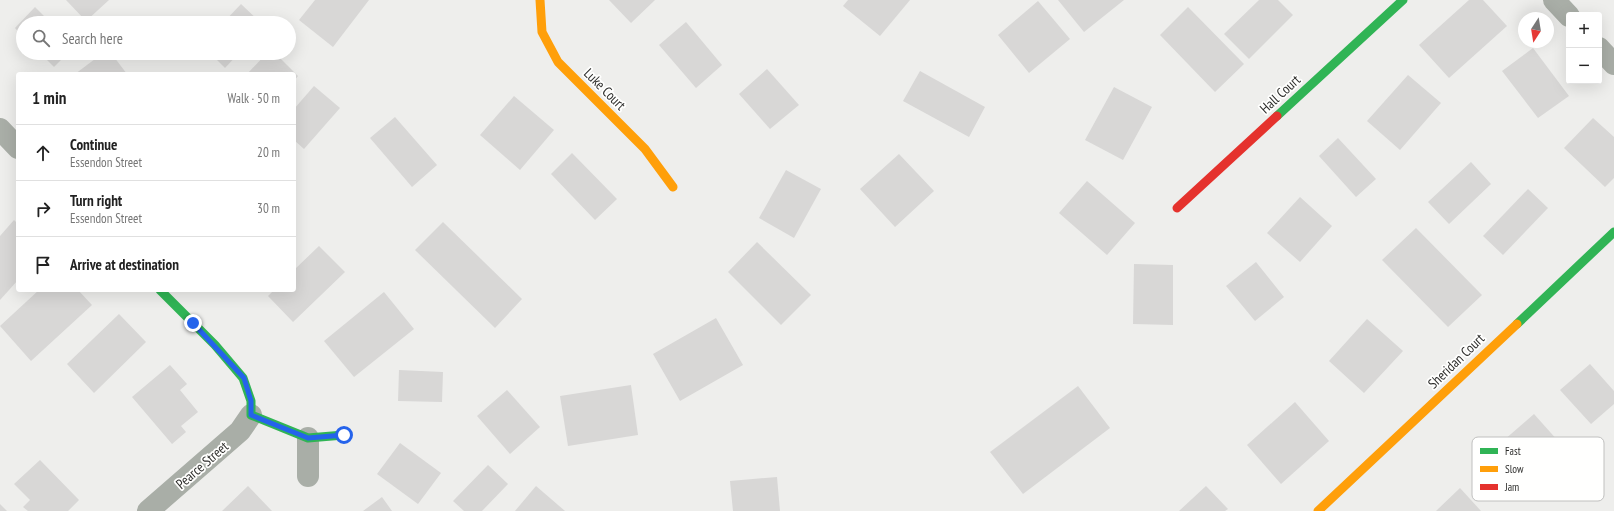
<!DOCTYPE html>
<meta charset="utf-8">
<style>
:root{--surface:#fff;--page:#f2f2f2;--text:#222;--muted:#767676;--line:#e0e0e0}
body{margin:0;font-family:"PT Sans Narrow",sans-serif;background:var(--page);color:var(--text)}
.controls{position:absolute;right:12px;top:12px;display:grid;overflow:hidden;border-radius:4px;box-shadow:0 4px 16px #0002}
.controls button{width:36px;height:36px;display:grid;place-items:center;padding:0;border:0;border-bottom:1px solid var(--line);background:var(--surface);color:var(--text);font:20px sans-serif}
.compass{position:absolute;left:1518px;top:12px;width:36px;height:36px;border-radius:50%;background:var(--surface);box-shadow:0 4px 16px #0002;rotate:192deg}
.stop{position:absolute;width:12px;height:12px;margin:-9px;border:3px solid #2563eb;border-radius:50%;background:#fff}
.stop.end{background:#2563eb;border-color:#fff;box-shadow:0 1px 4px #0008}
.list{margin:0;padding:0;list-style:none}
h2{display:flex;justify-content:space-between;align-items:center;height:52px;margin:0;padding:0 16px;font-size:17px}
h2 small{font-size:13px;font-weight:400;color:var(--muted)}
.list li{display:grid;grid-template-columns:26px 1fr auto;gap:12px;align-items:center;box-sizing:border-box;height:56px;padding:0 16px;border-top:1px solid var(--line)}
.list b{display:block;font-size:15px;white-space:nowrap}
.list p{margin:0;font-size:13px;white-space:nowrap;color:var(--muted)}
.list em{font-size:13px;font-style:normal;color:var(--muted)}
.icon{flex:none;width:22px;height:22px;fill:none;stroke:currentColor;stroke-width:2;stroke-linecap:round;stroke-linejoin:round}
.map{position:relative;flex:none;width:1614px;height:511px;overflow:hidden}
.search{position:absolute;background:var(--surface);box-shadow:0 4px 16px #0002;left:16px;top:16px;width:280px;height:44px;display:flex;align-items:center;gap:10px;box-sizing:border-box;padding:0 14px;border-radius:22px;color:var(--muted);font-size:15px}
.panel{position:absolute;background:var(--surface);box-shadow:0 4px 16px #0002;left:16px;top:72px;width:280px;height:220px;border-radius:4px}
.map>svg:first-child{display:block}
</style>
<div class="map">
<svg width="1614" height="511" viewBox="0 0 1614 511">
<rect width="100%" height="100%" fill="#eeeeec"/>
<g fill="#d8d7d6">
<path d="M66 0H109L86 21Z"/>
<path d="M315 0H369L333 47 299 20Z"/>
<path d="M609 0H655L631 23Z"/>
<path d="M848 0H910L880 36 843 6Z"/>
<path d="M1058 0H1124L1084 32Z"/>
<path d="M1259 0H1278L1293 15 1249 59 1224 34Z"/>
<path d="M1469 0H1483L1507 26 1449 78 1419 45Z"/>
<path d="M1038 1 1070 39 1029 73 998 35Z"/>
<path d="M241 4 261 23H223Z"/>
<path d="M35 7 51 23H23V37L15 28Z"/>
<path d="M1188 7 1244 64 1215 92 1160 35Z"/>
<path d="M686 22 722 65 696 88 659 45Z"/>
<path d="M1533 48 1569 96 1538 118 1502 71Z"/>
<path d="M40 53H68L54 67Z"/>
<path d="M103 53H111L127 74H75Z"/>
<path d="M210 53H239L225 68Z"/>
<path d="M267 53H275L298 76 294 81V74H247Z"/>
<path d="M767 69 799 105 770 129 739 94Z"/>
<path d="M920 71 985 107 969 137 903 101Z"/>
<path d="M1408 75 1441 103 1400 150 1367 121Z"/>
<path d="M314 86 340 108 304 149 294 140V109Z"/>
<path d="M1114 87 1152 107 1123 160 1085 140Z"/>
<path d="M514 96 554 130 520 170 480 135Z"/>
<path d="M395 117 437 165 412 187 370 138Z"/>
<path d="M1593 118 1614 137V178L1605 187 1564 148Z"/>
<path d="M1338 138 1376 179 1356 197 1319 156Z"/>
<path d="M572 153 617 199 595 220 551 174Z"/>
<path d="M899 154 934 191 895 227 860 189Z"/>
<path d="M1471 162 1491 184 1449 224 1428 202Z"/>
<path d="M786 170 821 189 794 238 759 218Z"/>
<path d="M1087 181 1135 223 1107 255 1059 213Z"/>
<path d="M1528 189 1548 208 1503 255 1483 236Z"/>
<path d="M1300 197 1332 226 1300 262 1267 233Z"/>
<path d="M14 220 18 224V280L0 300V236Z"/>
<path d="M443 222 522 299 495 328 415 250Z"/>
<path d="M1416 228 1482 295 1448 327 1382 260Z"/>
<path d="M757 242 811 295 781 325 728 272Z"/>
<path d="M319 246 345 272 293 322 268 296 274 290H294V270Z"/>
<path d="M1256 262 1284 297 1255 321 1226 286Z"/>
<path d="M1134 264 1173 265V325L1133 324Z"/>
<path d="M39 290H78L92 305 31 361 0 326Z"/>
<path d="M384 292 414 329 354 377 324 341Z"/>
<path d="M119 314 146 342 94 393 67 364Z"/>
<path d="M716 318 743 365 680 401 653 354Z"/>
<path d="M1367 319 1403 351 1364 393 1329 361Z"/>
<path d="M1590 364 1614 391V404L1591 424 1560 390Z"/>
<path d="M170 365 187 384 180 390 198 412 181 426 186 432 172 444 132 397Z"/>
<path d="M399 370 443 372 442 402 398 401Z"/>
<path d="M631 385 638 435 568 446 560 396Z"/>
<path d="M1078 386 1110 428 1023 494 990 452Z"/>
<path d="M507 390 540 427 510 454 477 416Z"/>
<path d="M1295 402 1329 441 1281 484 1247 445Z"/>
<path d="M1534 414 1559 442 1507 487 1482 459Z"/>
<path d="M400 443 441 473 418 504 377 474Z"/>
<path d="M40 460 79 500 68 511H28L23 507 30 500 14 484Z"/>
<path d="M488 465 508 484 482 511H464L453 501Z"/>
<path d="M777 477 780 511H733L730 481Z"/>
<path d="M248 486 272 511H222Z"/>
<path d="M536 486 565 511H515Z"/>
<path d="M1206 486 1228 509 1225 511H1179Z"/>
<path d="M1460 488 1481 511H1436Z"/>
<path d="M382 497 392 511H363Z"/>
<path d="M0 504 7 511H0Z"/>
</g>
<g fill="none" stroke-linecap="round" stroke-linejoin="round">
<g stroke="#a9aea7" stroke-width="22">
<path d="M1554 0 1569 16"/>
<path d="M1599 48 1614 64"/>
<path d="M0 129 18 148"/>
<path d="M308 476V438"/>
<path d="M148 511 240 431 251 415"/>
</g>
<g stroke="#30b455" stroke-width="9">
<path d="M1277 116 1403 0"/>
<path d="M160 290 215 345 243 378 251 401V415L308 438 344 435"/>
<path d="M1517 324 1614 232"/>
</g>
<g stroke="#ff9f0a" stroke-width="9">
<path d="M540 0 542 32 558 62 645 149 673 187"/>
<path d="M1318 511 1517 324"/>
</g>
<path stroke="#e5322d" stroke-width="9" d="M1177 208 1277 116"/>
</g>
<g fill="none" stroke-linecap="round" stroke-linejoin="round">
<path stroke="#2563eb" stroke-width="5" d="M193 323 244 378 251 401V415L308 438 344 435"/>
</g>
<g text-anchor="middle" stroke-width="3.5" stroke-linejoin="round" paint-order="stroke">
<g font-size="14" fill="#2e2e2c" stroke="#fffffe">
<text transform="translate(605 89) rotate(45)" y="5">Luke Court</text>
<text transform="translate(1280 94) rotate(-43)" y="5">Hall Court</text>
<text transform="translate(1456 361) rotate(-44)" y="5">Sheridan Court</text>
<text transform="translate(202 465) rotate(-41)" y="5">Pearce Street</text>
</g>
</g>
<rect x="1472" y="437" width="132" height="64" rx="6" fill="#fffffe" stroke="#c0c0bf" stroke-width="1"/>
<rect x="1480" y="448" width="18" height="6" fill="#30b455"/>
<rect x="1480" y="466" width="18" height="6" fill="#ff9f0a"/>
<rect x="1480" y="484" width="18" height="6" fill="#e5322d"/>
<g font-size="11" fill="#2e2e2c">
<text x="1505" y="455">Fast</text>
<text x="1505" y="473">Slow</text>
<text x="1505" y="491">Jam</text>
</g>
</svg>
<div class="controls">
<button>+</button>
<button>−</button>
</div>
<svg class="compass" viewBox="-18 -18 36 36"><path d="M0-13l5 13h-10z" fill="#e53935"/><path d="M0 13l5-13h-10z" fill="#767676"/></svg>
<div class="stop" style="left:344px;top:435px"></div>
<div class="stop end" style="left:193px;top:323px"></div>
<div class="search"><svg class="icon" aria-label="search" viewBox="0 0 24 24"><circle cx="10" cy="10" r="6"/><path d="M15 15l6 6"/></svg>Search here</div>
<section class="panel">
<h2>1 min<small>Walk · 50 m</small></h2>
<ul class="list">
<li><svg class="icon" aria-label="ahead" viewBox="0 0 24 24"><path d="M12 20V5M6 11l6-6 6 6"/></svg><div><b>Continue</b><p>Essendon Street</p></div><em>20 m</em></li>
<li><svg class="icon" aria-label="right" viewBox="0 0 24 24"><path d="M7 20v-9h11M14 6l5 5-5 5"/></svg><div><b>Turn right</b><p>Essendon Street</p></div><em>30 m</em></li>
<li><svg class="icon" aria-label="arrive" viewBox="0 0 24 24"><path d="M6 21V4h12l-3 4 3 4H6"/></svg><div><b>Arrive at destination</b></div></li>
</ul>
</section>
</div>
